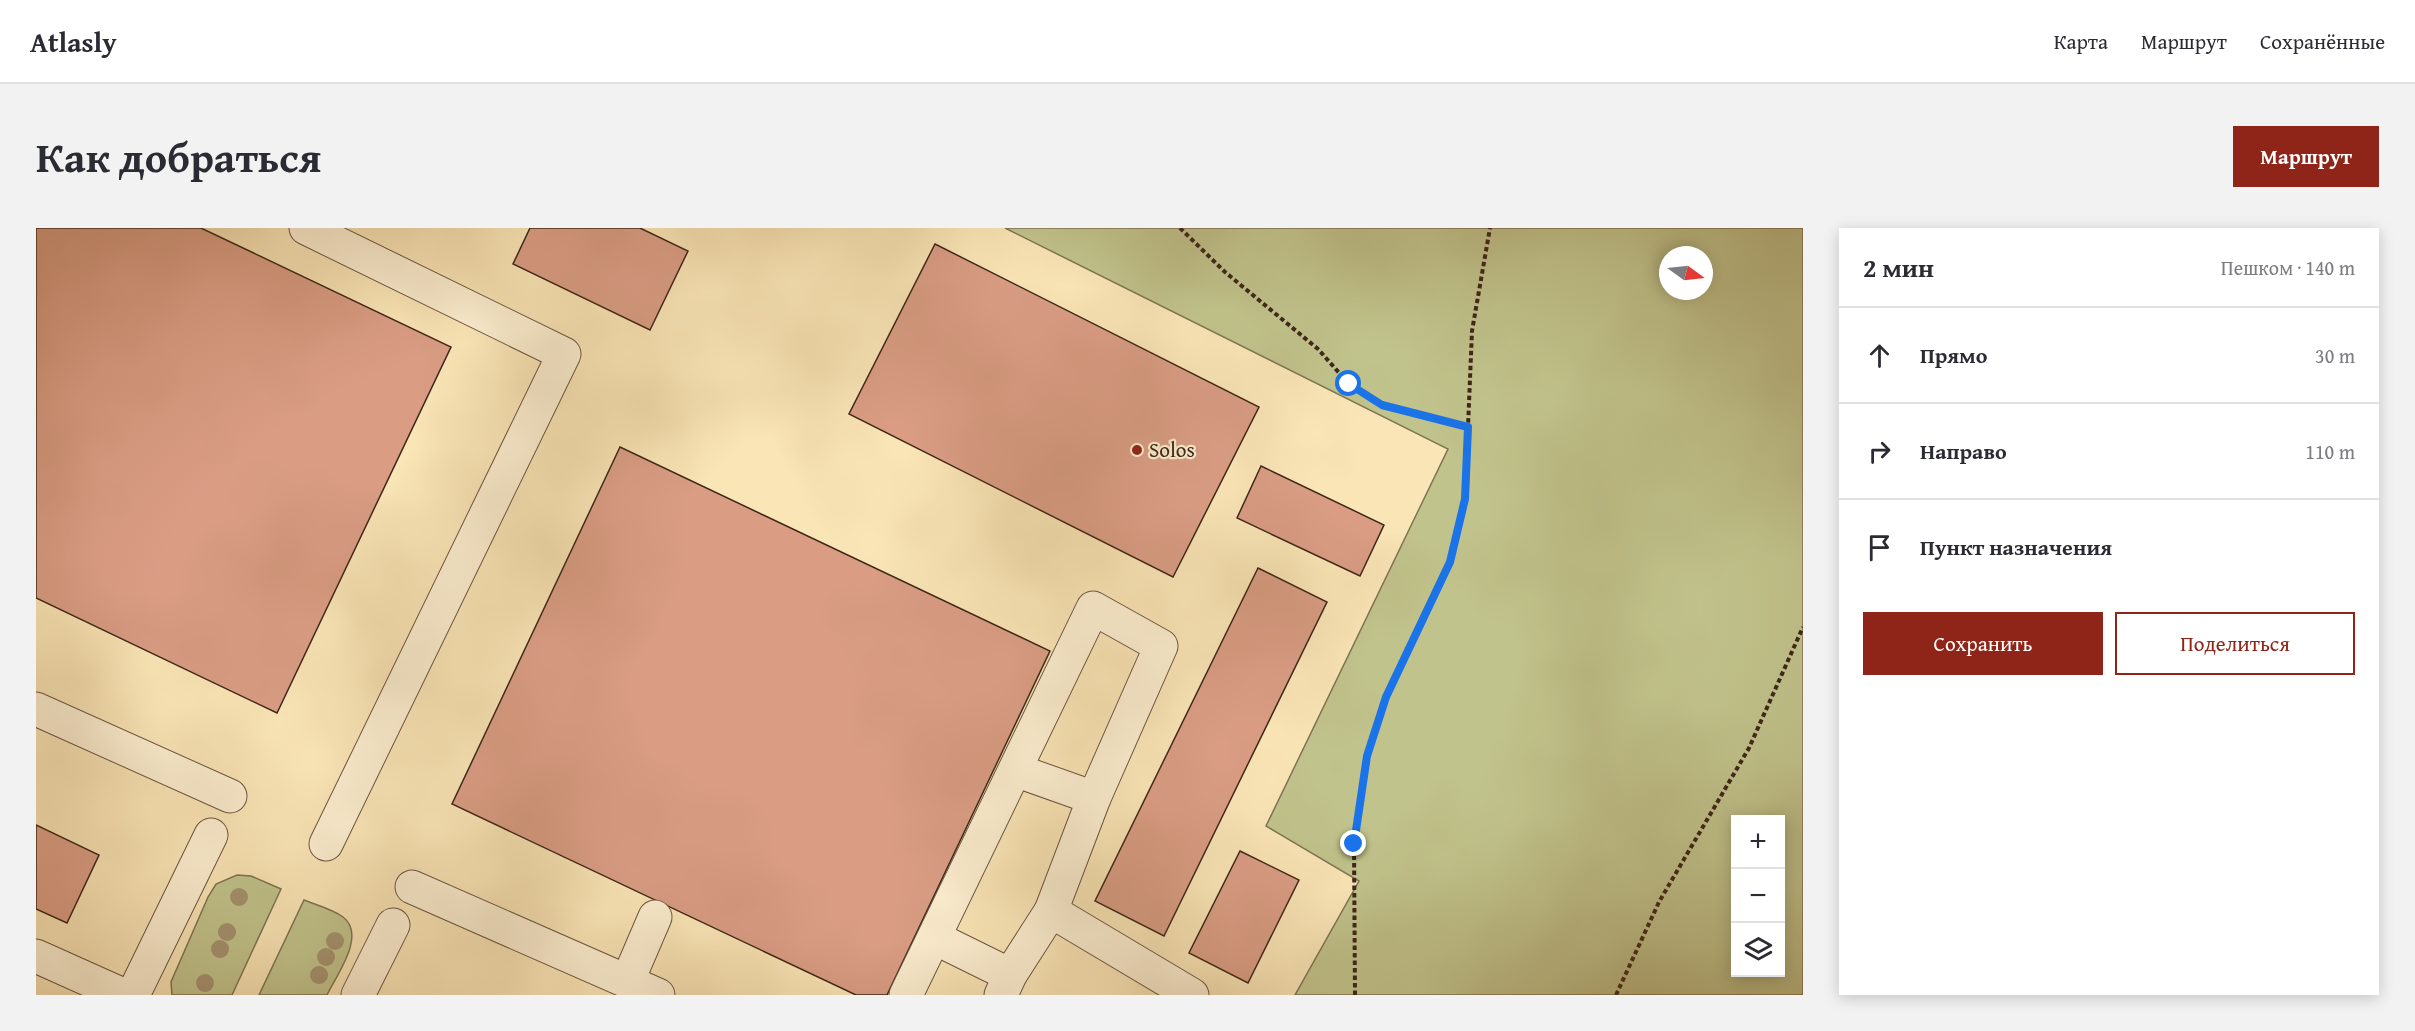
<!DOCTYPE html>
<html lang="ru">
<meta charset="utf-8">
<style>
:root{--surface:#fff;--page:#f2f2f3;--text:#2b2b33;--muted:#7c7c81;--line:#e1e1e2;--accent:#8f2418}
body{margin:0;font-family:"Gentium Book Plus",serif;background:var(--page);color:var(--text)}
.controls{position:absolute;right:18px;bottom:18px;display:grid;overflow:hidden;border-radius:0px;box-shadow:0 3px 15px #0003}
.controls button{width:54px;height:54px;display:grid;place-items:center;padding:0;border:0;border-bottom:2px solid var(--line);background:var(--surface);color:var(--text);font:30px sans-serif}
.compass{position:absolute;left:1623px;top:18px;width:54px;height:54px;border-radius:50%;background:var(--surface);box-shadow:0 3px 15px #0003;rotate:105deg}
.stop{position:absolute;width:18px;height:18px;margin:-14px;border:4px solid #1a73e8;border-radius:50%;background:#fff}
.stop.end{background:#1a73e8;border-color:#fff;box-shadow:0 2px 6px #0008}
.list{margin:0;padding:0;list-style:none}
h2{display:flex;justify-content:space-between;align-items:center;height:78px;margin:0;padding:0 24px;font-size:26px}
h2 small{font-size:20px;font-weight:400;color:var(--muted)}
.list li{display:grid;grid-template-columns:39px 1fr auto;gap:18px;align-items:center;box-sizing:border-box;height:96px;padding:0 24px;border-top:2px solid var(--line)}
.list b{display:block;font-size:22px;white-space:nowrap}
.list em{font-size:20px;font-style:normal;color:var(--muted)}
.actions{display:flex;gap:12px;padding:18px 24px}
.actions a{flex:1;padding:14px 0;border:2px solid var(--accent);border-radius:0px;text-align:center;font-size:21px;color:var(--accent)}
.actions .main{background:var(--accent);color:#fff}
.icon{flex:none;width:33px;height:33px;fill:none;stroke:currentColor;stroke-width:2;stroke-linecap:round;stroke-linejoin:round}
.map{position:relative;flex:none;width:1767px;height:767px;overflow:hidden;border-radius:0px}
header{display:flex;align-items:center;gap:36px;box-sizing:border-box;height:84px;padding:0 30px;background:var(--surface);border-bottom:2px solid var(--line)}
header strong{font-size:28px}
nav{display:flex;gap:33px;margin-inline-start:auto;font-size:21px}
.intro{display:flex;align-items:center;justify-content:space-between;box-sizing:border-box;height:144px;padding:0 36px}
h1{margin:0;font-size:42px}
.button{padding:15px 27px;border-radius:0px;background:var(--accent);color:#fff;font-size:21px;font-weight:700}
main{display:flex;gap:36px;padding:0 36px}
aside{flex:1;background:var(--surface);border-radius:0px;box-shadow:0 3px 15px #0003}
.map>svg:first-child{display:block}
</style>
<header>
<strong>Atlasly</strong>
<nav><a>Карта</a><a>Маршрут</a><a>Сохранённые</a></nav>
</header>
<div class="intro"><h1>Как добраться</h1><a class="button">Маршрут</a></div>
<main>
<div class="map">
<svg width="1767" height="767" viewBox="0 0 1767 767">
<rect width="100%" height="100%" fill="#fae5b6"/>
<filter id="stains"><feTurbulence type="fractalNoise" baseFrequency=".00333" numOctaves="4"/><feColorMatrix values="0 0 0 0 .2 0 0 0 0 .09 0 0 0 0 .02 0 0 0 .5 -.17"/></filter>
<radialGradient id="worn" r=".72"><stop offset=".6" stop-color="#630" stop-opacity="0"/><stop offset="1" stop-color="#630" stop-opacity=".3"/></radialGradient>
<g fill="#c1c38c" stroke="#7f7552" stroke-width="1.5" fill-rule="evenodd">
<path d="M969 0H1767V767H1259L1323 653 1230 598 1412 221ZM1632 27H1668V63H1632ZM1700 592H1744V744H1700Z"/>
<path d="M201 647 215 648 245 661 196 767H136L135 754 172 669 180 656Z"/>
<path d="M268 672C280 677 296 681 307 689 331 707 300 748 291 767H223Z"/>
</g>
<g fill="#da9d84" stroke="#3d2719" stroke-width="1.5">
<path d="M0 0H165L415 119 241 485 0 370Z"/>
<path d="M494 0H604L652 23 614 102 477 36Z"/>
<path d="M899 16 1223 179 1137 349 813 186Z"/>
<path d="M584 219 1014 423 851 767H820L416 576Z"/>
<path d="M1225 238 1348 297 1324 348 1201 290Z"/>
<path d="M1222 340 1291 374 1128 708 1059 673Z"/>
<path d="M0 597 63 627 31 695 0 681Z"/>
<path d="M1204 623 1263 652 1212 755 1153 725Z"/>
</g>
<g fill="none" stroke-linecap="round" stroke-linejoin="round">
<g stroke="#6c5640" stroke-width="35">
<g id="minor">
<path d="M270 0 528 126 290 616"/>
<path d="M0 481 194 568"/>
<path d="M979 542 1058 570"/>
<path d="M376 659 622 767"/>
<path d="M899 710 974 747"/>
<path d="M0 728 87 767"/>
<path d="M592 752 619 689"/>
<path d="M97 767 175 607"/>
<path d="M322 767 357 697"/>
<path d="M870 767 1057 380 1125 418 1058 570 1015 683"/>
<path d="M965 767 974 747 1015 683 1156 767"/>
</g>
</g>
<g stroke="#3d2719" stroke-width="4" stroke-dasharray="4.5 3" stroke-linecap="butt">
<path d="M1144 0 1189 44 1282 121 1313 156 1346 177 1432 199"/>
<path d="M1319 767 1318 616 1331 528 1350 469 1414 334 1429 271 1436 103 1454 0"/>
<path d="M1580 767 1623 674 1713 520 1767 399"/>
</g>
<use href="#minor" stroke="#fceed0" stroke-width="33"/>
</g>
<g fill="#a49270">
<circle cx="203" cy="669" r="9"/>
<circle cx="191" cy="704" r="9"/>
<circle cx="299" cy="713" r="9"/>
<circle cx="184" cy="721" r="9"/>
<circle cx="290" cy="729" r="9"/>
<circle cx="283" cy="747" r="9"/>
<circle cx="169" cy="755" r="9"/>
</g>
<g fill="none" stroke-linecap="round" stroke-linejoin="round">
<path stroke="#1a73e8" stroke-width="8" d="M1313 156 1346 177 1432 199 1429 271 1414 334 1350 469 1331 528 1318 616"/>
</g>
<circle fill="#8f2418" stroke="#fceed0" stroke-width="2" cx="1101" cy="222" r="6"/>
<g text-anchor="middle" stroke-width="4.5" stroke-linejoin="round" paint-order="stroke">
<g font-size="21" fill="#3d2719" stroke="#fceed0" text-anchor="start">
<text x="1113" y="229">Solos</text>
</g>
</g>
<rect width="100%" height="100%" filter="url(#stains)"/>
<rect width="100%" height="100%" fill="url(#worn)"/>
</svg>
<div class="controls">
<button>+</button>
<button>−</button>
<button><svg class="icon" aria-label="layers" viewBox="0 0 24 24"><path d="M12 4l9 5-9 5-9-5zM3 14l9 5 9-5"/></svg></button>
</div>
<svg class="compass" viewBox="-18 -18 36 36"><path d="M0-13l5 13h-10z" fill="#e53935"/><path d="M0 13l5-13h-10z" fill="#7c7c81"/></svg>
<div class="stop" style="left:1313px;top:156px"></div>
<div class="stop end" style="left:1318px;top:616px"></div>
</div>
<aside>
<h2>2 мин<small>Пешком · 140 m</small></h2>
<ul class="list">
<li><svg class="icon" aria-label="ahead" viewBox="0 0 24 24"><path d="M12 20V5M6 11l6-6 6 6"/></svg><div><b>Прямо</b></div><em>30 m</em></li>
<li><svg class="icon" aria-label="right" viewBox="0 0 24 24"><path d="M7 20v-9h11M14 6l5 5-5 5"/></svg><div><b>Направо</b></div><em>110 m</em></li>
<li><svg class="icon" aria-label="arrive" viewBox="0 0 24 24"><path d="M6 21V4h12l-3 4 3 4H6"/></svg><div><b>Пункт назначения</b></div></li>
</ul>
<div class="actions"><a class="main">Сохранить</a><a>Поделиться</a></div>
</aside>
</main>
